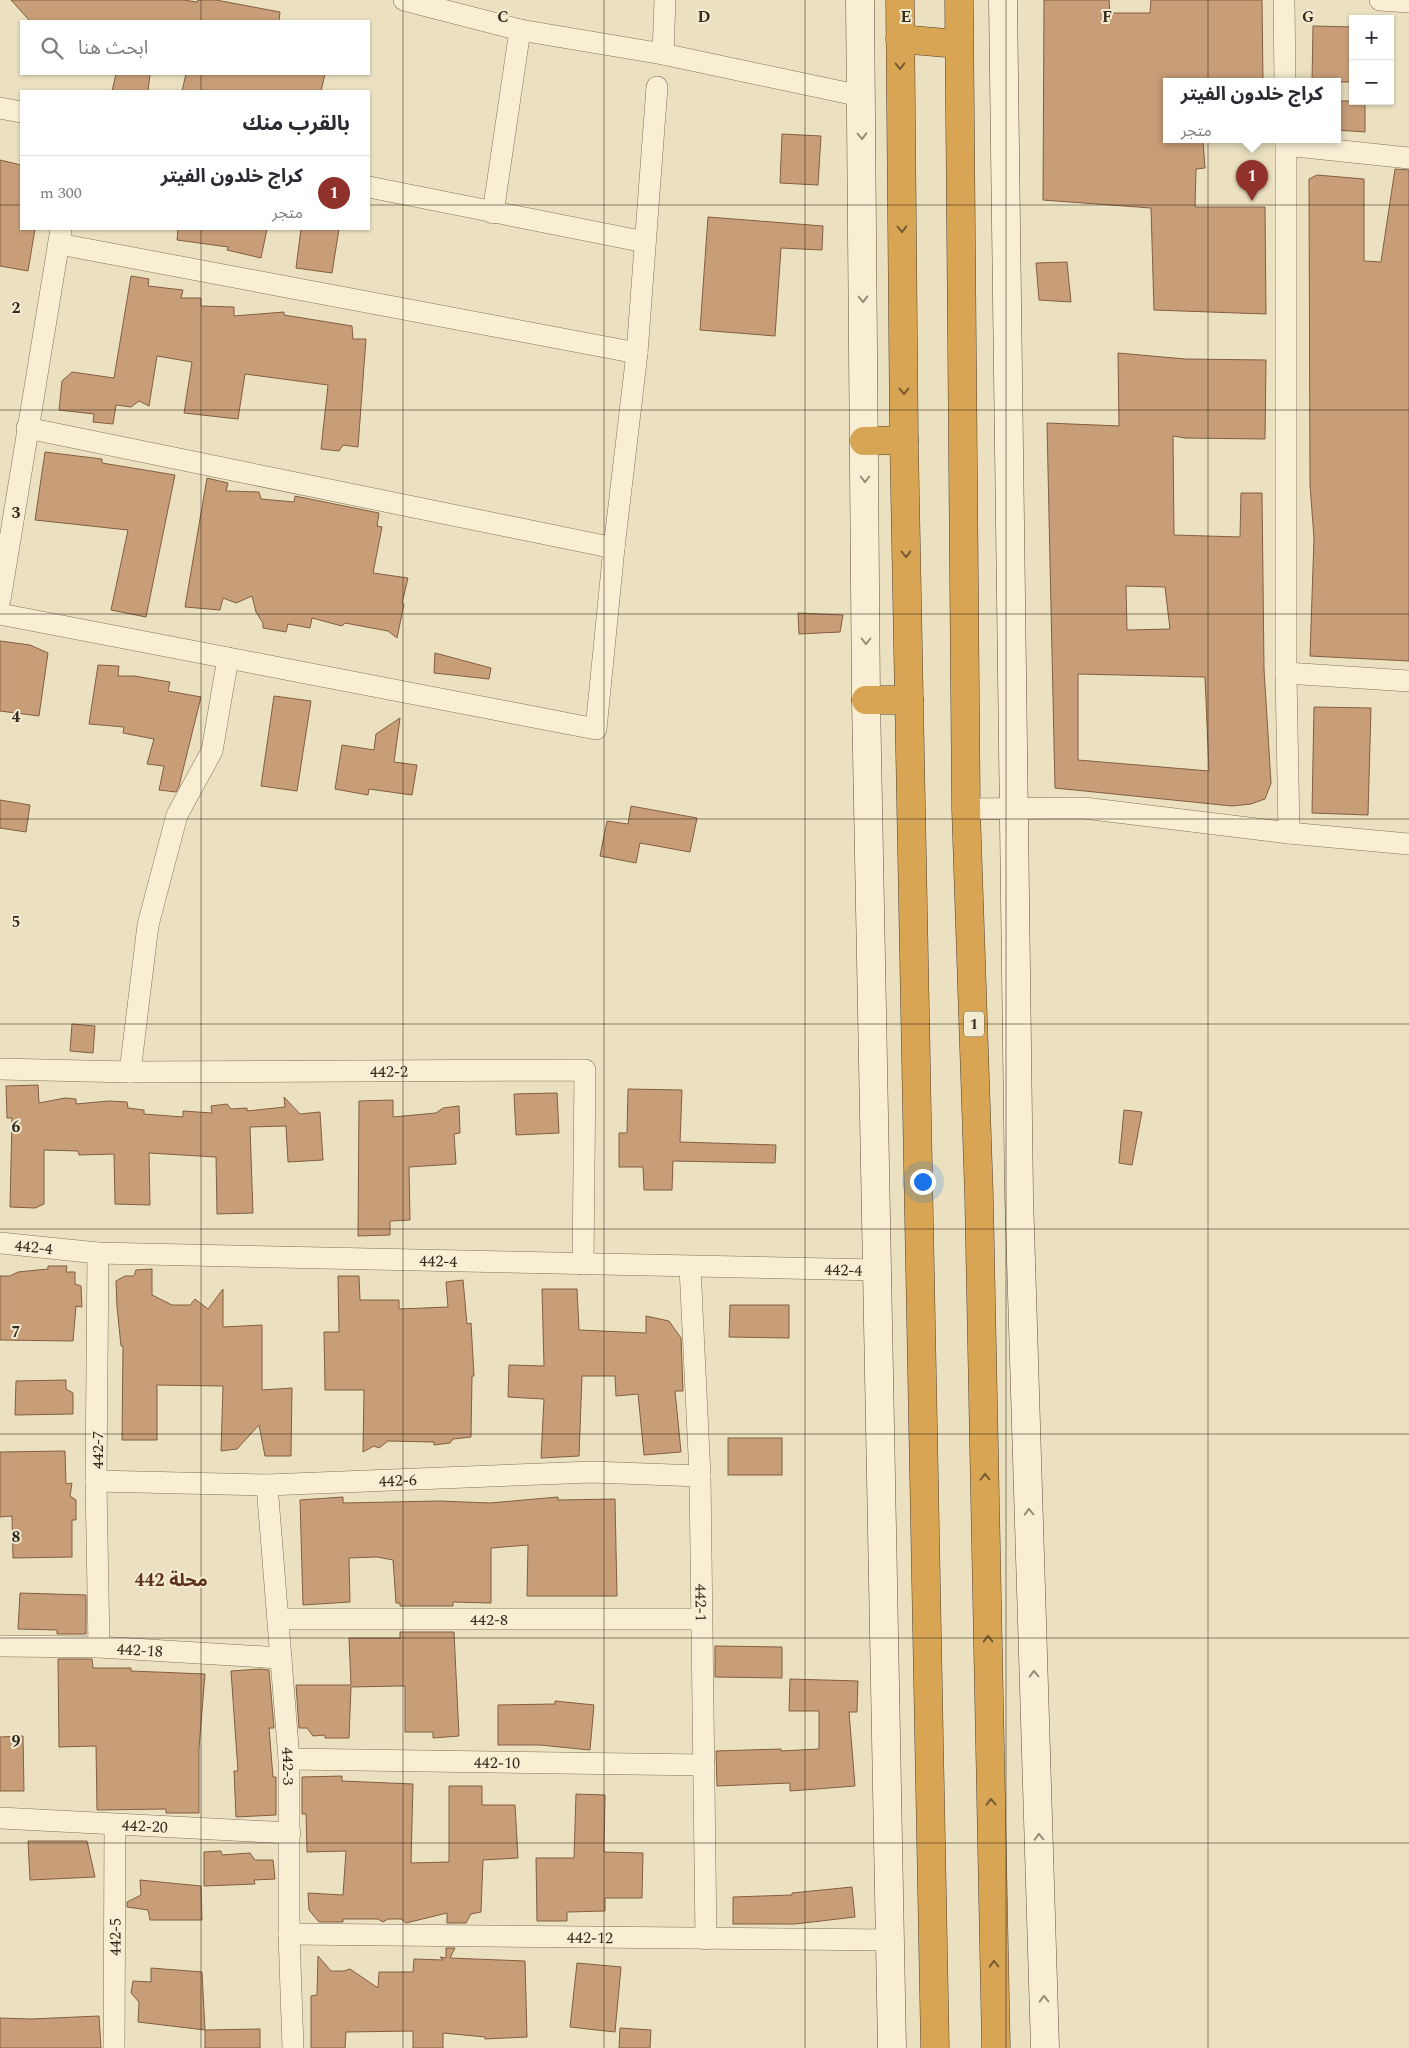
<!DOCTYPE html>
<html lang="ar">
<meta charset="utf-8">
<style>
:root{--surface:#fff;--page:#f7f7f7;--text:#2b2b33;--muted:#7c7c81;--line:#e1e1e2;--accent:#90312c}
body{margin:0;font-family:Spectral,"Noto Sans Arabic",serif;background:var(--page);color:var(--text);direction:rtl}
.controls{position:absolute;right:15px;top:15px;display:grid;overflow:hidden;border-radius:0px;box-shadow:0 1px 4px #0004}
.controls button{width:45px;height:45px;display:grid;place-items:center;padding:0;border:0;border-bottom:1px solid var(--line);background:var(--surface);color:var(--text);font:25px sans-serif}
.you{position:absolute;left:922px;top:1181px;width:18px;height:18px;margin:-12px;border:4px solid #fff;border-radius:50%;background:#1a73e8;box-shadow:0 0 0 8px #1a73e833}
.badge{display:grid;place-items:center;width:32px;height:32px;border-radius:50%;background:var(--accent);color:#fff;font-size:16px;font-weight:700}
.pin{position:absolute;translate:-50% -41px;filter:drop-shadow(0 1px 2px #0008)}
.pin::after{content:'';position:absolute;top:26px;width:18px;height:15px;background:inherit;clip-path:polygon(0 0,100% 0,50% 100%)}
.popup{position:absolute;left:1163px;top:78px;width:178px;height:65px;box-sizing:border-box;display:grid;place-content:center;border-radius:0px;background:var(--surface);filter:drop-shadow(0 1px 4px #0005);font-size:16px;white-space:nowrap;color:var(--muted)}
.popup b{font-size:19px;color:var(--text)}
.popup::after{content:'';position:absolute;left:50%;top:100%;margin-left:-10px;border:10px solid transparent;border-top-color:var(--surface)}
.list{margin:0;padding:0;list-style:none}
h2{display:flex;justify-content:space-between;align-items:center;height:65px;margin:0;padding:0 20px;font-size:21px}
h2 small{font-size:16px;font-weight:400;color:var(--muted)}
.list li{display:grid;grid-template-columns:32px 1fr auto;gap:15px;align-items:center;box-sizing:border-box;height:75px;padding:0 20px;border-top:1px solid var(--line)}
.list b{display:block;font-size:19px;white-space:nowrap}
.list p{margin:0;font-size:16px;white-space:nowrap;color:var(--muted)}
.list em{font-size:16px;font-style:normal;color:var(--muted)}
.icon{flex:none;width:28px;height:28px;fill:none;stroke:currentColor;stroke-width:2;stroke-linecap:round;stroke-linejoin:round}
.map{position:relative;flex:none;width:1409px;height:2048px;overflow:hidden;direction:ltr}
.search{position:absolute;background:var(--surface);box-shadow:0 1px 4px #0004;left:20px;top:20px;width:350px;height:55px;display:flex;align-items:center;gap:12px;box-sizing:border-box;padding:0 18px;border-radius:0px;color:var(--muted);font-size:19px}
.panel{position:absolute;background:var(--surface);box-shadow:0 1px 4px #0004;left:20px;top:90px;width:350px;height:140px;border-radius:0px;direction:rtl}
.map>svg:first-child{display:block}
</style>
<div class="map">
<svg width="1409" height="2048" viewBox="0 0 1409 2048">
<rect width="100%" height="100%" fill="#ebe1c1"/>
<g fill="#c89e78" stroke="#825e40" fill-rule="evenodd">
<path d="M11 0H184L197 2 198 0H216L280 12 279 21H30Z"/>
<path d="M1044 0H1109L1110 13H1150L1151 0H1262L1263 82H1167V140H1203L1205 168 1196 169 1195 207H1265L1266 314 1154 310 1151 208 1043 200Z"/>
<path d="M1313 26 1353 27V82H1312Z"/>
<path d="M116 74H150L148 91H112Z"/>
<path d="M186 74H325L321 91H182Z"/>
<path d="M1337 101H1365V132L1337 130Z"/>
<path d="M782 134 821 136 818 185 780 183Z"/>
<path d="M0 160 21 165V229H35L28 271 0 266Z"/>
<path d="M1395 169 1409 170V661L1310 656 1314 538 1310 485 1309 179 1317 175 1364 179V261L1381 262Z"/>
<path d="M708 217 823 226 822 250 781 248 775 336 700 330Z"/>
<path d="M178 229H267L261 258 227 250 228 247 177 240Z"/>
<path d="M301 229H339L332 273 296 268Z"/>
<path d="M1067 262 1071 302 1039 300 1036 263Z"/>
<path d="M131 276 149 279 148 286 183 290 181 298H201V306L234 307V316L284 312V315L352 326 353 339H366L358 447 343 445 339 451 321 449 328 385 245 374 238 419 184 413 192 362 157 356 149 406 139 401 131 407 116 405 113 424 93 422 94 414 59 410 62 381 72 372 114 378Z"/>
<path d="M1118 353 1185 359 1266 360 1265 439 1185 438 1173 436 1174 535 1240 537 1241 493H1262L1264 669 1271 783 1265 799 1251 804 1232 806 1055 788 1047 423 1119 426ZM1126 586 1165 587 1170 629 1127 630ZM1078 674 1205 677 1209 771 1078 760Z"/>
<path d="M45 452 102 459V463L175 475 146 617 111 610 128 530 35 520Z"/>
<path d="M207 478 228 483 226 491 259 492 261 499 294 502 295 496 379 513 377 526 382 527 373 573 408 578 402 603 404 604 397 638 388 631 345 623 342 626 312 618 310 628 288 624 286 632 263 628V623L256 612 252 596 236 603 223 598 220 610 185 607Z"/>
<path d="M798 613 843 615 840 632 799 634Z"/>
<path d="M0 641 30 645 48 653 39 716 0 711Z"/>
<path d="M435 653 491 668 489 679 434 673Z"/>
<path d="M98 665 119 666 118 676H134L170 682 168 691 201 697 179 786 176 792 159 790 164 766 147 764 154 739 123 733 124 727 89 724Z"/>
<path d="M274 696 311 701 297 791 261 786Z"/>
<path d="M1314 707 1371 708 1368 815 1312 813Z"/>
<path d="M400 718 394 762 417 765 412 795 369 789 368 795 335 789 342 745 374 750 376 734Z"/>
<path d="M0 800 30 805 26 832 0 828Z"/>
<path d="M631 806 697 818 690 852 640 843 636 863 600 856 607 821 628 824Z"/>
<path d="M72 1024 95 1026 93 1053 70 1051Z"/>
<path d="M38 1085 39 1103 65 1098 76 1099V1104L109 1101 127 1102 128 1108 144 1110V1114L183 1117V1111L212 1113 211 1106 227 1104 231 1109 247 1108V1111L285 1107 284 1097 300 1114 320 1112 323 1160 288 1162 286 1126 250 1127 253 1213 217 1214 216 1157 149 1153 150 1205 115 1204 114 1154 79 1155 78 1151 44 1150V1204L35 1208 10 1207 12 1118H7L6 1086Z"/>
<path d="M628 1089 682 1090 680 1142 776 1145 775 1163 673 1161 672 1190H644L643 1167H619V1133H627Z"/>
<path d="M557 1093 559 1133 516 1135 514 1094Z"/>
<path d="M393 1100V1117L436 1113 443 1108 459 1106 460 1133 454 1134 456 1164 409 1167 410 1220 390 1221V1235L358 1236 359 1101Z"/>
<path d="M1124 1110 1142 1112 1132 1165 1119 1163Z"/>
<path d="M48 1266H67L66 1272H75V1284L81 1286 82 1307 76 1306 73 1341 0 1340V1276H10L18 1272 48 1269Z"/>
<path d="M152 1269V1295L172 1305H190L195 1299 208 1309 223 1289V1327L262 1325V1390L292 1388 291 1456H265L259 1425 237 1449 221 1451 223 1386 157 1385V1440H122L123 1346H121L117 1307 116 1281 125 1276H134L136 1270Z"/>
<path d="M338 1276H359L360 1300H399V1309L448 1307 446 1282 463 1280 467 1324 471 1323 474 1376H472L471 1437 453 1439 450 1443 434 1445V1442L388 1441 379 1448 374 1446 363 1452 364 1390H325L324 1332H339Z"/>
<path d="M542 1289H577L579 1330 646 1333V1316L669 1321 681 1338 683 1391H675L681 1452 644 1455 638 1394 616 1396 615 1376H582L579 1456 541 1458 544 1399 508 1397 509 1365 544 1366Z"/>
<path d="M730 1305H789V1338L729 1337Z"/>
<path d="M66 1380V1389L73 1393V1414L15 1415 16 1381Z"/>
<rect x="728" y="1438" width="54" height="37"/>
<path d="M65 1451 66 1484 72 1483 70 1496 76 1500V1520H72V1557L13 1558 12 1516 0 1517V1452Z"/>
<path d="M343 1497V1503L439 1501 490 1503 558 1497V1500L615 1499 617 1596H527L528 1545 491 1548V1603L453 1602V1606H400V1603H396L393 1560 377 1557 349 1558 350 1602 303 1605 300 1500Z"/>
<path d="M20 1593 86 1595V1634H57V1630L18 1629Z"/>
<path d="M400 1632H454L459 1736 433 1738V1732H405V1686H400L351 1687 349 1738H325V1735L313 1736 307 1728H299L296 1685H351L349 1638H400Z"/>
<path d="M715 1646 782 1647V1678L715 1677Z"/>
<path d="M58 1659H92L93 1668H131V1671L205 1674 199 1748V1813H166V1809L97 1810 96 1746 59 1747Z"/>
<path d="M261 1669 269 1670 274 1728H269L273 1777H276V1815L236 1817 234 1771H238L231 1671Z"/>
<path d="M790 1679 858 1681 857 1712H849L855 1786 790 1791V1783L717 1786 716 1751 781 1749V1751L819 1749V1711H789Z"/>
<path d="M555 1701 594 1705 590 1750 540 1745H498V1705L555 1704Z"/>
<path d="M23 1736 24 1791H0V1737Z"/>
<path d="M342 1776V1781L413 1784 411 1863 449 1862V1786H482V1805H515L518 1858 483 1860 481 1912 471 1914 466 1923H447V1913L406 1923 401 1919H388L383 1922 378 1919H343V1922H319L309 1910 308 1893 343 1895 346 1851 307 1852 306 1814H302V1777Z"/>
<path d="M576 1794 605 1795 604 1852 643 1853 642 1898H605V1911L567 1912V1921H537L536 1858H574Z"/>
<path d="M28 1841H87L95 1877 30 1880Z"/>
<path d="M221 1851 222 1855 250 1853 255 1860H273L275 1879 254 1880 255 1884 204 1886V1852Z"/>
<path d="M140 1880 201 1886 202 1920H150L148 1910 127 1907V1902L141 1895Z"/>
<path d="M852 1887 855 1917 795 1924H733V1897L792 1895V1893Z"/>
<path d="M446 1948H455L450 1958 525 1961 527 2037 485 2039V2037L443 2033V2048H413V2031L346 2032 345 2048H311V1996L317 1995 318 1956 331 1971H344L350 1969 378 1988 379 1972H413L414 1959 443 1960 440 1957 446 1958Z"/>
<path d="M577 1963 621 1967 615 2032 570 2027Z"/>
<path d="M151 1968 202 1972 205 2030 138 2022 139 2002 131 1993 133 1981 151 1982Z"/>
<path d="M99 2016 101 2048H0V2018L31 2019Z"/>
<path d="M620 2028 651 2030 650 2048H619Z"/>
<path d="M260 2029V2048H205V2030Z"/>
</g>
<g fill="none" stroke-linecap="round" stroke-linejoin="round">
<g stroke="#847259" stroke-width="22">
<g id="street">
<path d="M404 0 520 30 663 54 861 96"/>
<path d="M1284 0 1285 82"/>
<path d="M1380 0 1409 2"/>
<path d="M663 54 665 0"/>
<path d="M0 108 21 112"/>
<path d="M1286 140V673L1289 833"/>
<path d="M1286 145 1409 158"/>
<path d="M369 187 645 242"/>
<path d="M493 213 520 30"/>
<path d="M59 244 637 353"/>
<path d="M27 428 614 548"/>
<path d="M0 600 61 229"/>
<path d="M0 614 596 729 614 548 637 353 657 87"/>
<path d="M1286 673 1409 681"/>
<path d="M966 809 1084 808 1289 833 1409 844"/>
<path id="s1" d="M0 1069 130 1072 585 1070 583 1264"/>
<path d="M130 1072 148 925 177 815 212 751 228 658"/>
<path id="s2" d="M0 1243 98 1253 876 1270"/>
<path d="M98 1253 96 1481 99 1647"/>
<path id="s3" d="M690 1267 700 1476 706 1939"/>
<path id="s4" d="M96 1481 267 1485 592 1472 700 1476"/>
<path id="s5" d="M267 1485 289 1759V1934L293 2048"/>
<path id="s6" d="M278 1619H701"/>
<path id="s7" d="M0 1646 99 1647 281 1658"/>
<path id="s8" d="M289 1759 704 1765"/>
<path id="s9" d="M0 1818 290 1833"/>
<path id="s10" d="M289 1934 890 1940"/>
<path id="s11" d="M114 2048 115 1825"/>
</g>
</g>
<g stroke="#66533d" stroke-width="29">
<g id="secondary">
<path d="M860 0 866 700 892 2048"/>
<path d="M1003 0 1019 1195 1045 2048"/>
</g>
</g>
<g stroke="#52402e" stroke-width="29">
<g id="highway">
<path d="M900 0 904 440 935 2048"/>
<path d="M959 0 966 809 979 1197 996 2048"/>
<path d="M900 39 958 44"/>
<path d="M864 441 904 440"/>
<path d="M866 700H909"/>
</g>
</g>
<use href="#street" stroke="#f7eed3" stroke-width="21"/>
<use href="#secondary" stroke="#f7eed3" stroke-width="28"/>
<use href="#highway" stroke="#d8a554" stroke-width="28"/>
</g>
<defs><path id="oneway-chevron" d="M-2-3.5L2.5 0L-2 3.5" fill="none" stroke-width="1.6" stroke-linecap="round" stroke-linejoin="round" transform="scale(1.25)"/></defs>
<g stroke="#765b33">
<use href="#oneway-chevron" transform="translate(900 66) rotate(89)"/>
<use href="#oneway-chevron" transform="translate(902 229) rotate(89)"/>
<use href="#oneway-chevron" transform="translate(904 391) rotate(89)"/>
<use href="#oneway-chevron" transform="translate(906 554) rotate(89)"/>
<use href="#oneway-chevron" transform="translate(985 1477) rotate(-91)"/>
<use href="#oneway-chevron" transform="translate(988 1639) rotate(-91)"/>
<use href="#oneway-chevron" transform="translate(991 1802) rotate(-91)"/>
<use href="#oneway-chevron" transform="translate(994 1964) rotate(-91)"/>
</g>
<g stroke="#968c78">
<use href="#oneway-chevron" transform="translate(862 136) rotate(89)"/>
<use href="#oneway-chevron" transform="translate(863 299) rotate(89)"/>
<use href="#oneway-chevron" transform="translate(865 479) rotate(90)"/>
<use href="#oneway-chevron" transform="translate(866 641) rotate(90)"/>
<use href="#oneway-chevron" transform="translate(1029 1512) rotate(-92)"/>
<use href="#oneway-chevron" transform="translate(1034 1674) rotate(-92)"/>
<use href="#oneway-chevron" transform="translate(1039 1837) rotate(-92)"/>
<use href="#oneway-chevron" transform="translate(1044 1999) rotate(-92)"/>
</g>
<path fill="none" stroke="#34291d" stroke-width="1" stroke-opacity="0.55" d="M201 0V21M403 0V2048M604 0V2048M805 0V2048M1006 0V2048M1208 0V2048M201 74V91M0 205H21M369 205H1409M201 229V2048M0 410H1409M0 614H1409M0 819H1409M0 1024H1409M0 1229H1409M0 1434H1409M0 1638H1409M0 1843H1409"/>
<g text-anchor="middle" stroke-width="4" stroke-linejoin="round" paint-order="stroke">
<rect fill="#f3ebd0" stroke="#6d6353" stroke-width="1" x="964" y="1011.5" width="20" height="25" rx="4"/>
<g font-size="15" font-weight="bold" fill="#34291d">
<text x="974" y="1029">1</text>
</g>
<g font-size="16" fill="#34291d" stroke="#f3ebd0">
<text dy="6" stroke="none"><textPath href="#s1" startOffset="389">442-2</textPath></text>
<text dy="6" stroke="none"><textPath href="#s2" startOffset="34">442-4</textPath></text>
<text dy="6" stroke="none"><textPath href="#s2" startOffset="439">442-4</textPath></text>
<text dy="6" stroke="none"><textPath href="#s2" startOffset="844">442-4</textPath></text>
<text transform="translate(97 1450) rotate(-90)" y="6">442-7</text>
<text dy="6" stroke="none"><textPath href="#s4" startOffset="302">442-6</textPath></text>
<text dy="6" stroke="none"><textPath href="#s3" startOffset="336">442-1</textPath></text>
<text dy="6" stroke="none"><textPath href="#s6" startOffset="211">442-8</textPath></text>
<text dy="6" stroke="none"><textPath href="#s7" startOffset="140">442-18</textPath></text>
<text dy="6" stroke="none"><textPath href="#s8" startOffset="208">442-10</textPath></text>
<text dy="6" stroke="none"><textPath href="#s5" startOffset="282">442-3</textPath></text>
<text dy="6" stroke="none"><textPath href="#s9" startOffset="145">442-20</textPath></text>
<text dy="6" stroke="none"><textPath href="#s11" startOffset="111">442-5</textPath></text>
<text dy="6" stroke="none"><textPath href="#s10" startOffset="301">442-12</textPath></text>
</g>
<g font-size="18" font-weight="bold" fill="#5f2f1e" stroke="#f3ebd0">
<text x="171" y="1586">محلة 442</text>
</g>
</g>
<g font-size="16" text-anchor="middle" font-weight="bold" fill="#34291d" stroke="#f3ebd0" stroke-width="4" stroke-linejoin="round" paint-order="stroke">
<text x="503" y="22">C</text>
<text x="704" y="22">D</text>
<text x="906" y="22">E</text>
<text x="1107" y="22">F</text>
<text x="1308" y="22">G</text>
<text x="16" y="313">2</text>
<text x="16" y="518">3</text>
<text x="16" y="722">4</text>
<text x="16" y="927">5</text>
<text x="16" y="1132">6</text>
<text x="16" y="1337">7</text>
<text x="16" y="1542">8</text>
<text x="16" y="1746">9</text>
</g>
</svg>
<div class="controls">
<button>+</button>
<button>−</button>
</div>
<div class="you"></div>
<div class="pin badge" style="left:1252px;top:201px">1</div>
<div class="popup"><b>كراج خلدون الفيتر</b>متجر</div>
<div class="search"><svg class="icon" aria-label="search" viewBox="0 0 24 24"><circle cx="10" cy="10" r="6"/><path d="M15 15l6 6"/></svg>ابحث هنا</div>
<section class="panel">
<h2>بالقرب منك<small></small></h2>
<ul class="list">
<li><span class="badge">1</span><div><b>كراج خلدون الفيتر</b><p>متجر</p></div><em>300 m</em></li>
</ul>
</section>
</div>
